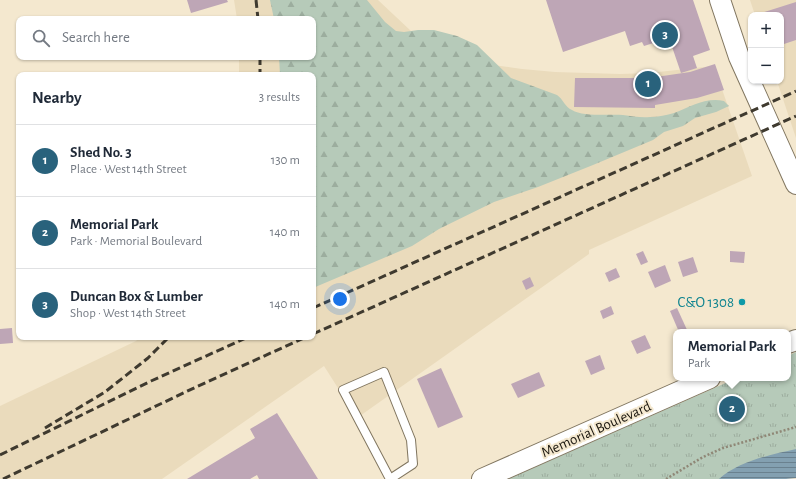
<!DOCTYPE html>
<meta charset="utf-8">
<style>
:root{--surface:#fff;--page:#f6f6f7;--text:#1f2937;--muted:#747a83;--line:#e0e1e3;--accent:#29627c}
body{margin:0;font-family:"Alegreya Sans",sans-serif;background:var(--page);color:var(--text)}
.controls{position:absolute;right:12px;top:12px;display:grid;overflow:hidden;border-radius:8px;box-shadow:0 1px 3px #0004}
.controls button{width:36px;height:36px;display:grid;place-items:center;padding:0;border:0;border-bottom:1px solid var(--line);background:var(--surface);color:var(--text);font:20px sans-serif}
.you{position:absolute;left:340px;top:299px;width:14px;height:14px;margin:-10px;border:3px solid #fff;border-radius:50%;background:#1a73e8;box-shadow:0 0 0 6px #1a73e833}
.badge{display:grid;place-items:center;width:26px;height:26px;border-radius:50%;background:var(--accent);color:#fff;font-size:13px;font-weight:700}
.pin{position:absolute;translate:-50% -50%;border:2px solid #fff;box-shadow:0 1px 4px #0006}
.popup{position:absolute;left:673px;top:329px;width:118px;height:52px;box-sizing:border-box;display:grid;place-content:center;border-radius:8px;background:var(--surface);filter:drop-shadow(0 1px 3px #0005);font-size:13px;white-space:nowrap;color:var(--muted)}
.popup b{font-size:15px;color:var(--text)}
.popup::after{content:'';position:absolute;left:50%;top:100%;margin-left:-8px;border:8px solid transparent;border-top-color:var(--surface)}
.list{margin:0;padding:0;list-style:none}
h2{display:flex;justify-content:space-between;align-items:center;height:52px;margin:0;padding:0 16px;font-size:17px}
h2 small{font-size:13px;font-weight:400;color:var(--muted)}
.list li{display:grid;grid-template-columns:26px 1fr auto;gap:12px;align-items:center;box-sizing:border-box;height:72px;padding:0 16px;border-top:1px solid var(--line)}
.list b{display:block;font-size:15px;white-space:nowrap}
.list p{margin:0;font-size:13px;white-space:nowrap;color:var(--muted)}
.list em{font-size:13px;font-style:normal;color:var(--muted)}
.icon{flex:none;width:22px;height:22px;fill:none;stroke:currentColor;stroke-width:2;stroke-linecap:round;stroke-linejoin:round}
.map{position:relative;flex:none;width:796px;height:479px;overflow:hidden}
.search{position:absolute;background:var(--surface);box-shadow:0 1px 3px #0004;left:16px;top:16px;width:300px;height:44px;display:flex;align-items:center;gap:10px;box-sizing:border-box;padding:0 14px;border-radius:8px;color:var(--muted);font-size:15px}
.panel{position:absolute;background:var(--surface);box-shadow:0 1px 3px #0004;left:16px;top:72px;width:300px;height:268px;border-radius:8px}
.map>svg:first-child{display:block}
</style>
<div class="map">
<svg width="796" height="479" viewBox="0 0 796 479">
<defs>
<pattern id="forest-firs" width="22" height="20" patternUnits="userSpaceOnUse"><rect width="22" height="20" fill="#b6cab9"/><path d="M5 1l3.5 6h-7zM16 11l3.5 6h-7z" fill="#9cad9e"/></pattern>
<pattern id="park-tufts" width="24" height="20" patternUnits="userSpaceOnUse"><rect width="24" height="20" fill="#b6cab9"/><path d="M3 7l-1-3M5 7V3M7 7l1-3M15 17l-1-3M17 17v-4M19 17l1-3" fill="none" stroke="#9cad9e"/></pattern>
<pattern id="water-rules" width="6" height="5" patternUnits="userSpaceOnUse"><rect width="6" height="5" fill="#83a0b1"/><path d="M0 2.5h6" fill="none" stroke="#6a818f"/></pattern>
</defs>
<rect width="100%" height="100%" fill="#f4e8cf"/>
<g fill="#eadbbc">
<path d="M234 0H378L411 31 430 43 493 65 522 69 555 72 620 74 649 73 714 66 752 176 589 250V254L357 418 324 366 162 479H0V406L136 341 140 337H313V75H239V57H313V19H237Z"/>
<path d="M750 0H796V138L777 81H781V15H755Z"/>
</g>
<path fill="url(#forest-firs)" d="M270 0H367L385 22 396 31 404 32 418 30H434L457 36 477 45 511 78 557 95C563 99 565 107 572 110 583 117 609 114 623 115 632 116 641 118 650 117 658 117 667 115 674 113 691 107 705 97 724 101L729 106 716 112 695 118 683 126 664 132 653 140 593 165 538 187 494 202 439 229 412 246 313 288V75H280L279 57H313V19H274Z"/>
<path fill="url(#park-tufts)" d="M796 352V460L750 479H508L737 378H788V356Z"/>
<path fill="url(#water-rules)" d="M796 449V478L786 479H719C739 461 770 455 796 449Z"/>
<g fill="#bea6b6">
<path d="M187 0H227L228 2 191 13Z"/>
<path d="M546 0H693L710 50 693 56 697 68 681 73 669 38 644 46 642 42 630 46 625 31 563 52Z"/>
<path d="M796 2V40L781 45V15H755Z"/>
<path d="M715 64 724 90 697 98 655 105V108L574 107 575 78H649L690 72Z"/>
<path d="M643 251 648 262 641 265 636 254Z"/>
<path d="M730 251 745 252 744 263 730 262Z"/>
<path d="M693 257 698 272 683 277 678 262Z"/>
<path d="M665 265 671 281 655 288 648 272Z"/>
<path d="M616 268 620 277 609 282 605 273Z"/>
<path d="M530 277 534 286 526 290 522 281Z"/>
<path d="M611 306 614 314 603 319 600 311Z"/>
<path d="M677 308 688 332H679L670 311Z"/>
<path d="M12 328 13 343 0 344V329Z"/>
<path d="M645 335 651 348 637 354 631 341Z"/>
<path d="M600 355 605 369 591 375 585 361Z"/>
<path d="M441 368 463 417 438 428 417 379Z"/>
<path d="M539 372 545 386 518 398 511 384Z"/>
<path d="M277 413 318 479H259L257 475 250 479H187L255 438 250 429Z"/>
</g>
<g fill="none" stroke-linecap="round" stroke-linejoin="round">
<g stroke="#817660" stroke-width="10">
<path id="service" d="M390 479 413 464 411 440 384 372 343 390 390 479"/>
</g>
<g stroke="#817660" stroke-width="22">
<g id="tertiary">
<path d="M720 0 739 57 796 184"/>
<path d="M788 343 796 340"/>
<path d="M482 479 710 378"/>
</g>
</g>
<path stroke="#8f8776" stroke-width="2.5" stroke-dasharray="2 2" stroke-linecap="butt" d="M666 479 703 457 723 448 796 427"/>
<use href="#service" stroke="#fff" stroke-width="8"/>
<use href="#tertiary" stroke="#fff" stroke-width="20"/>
<g stroke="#3f3a2f" stroke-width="3" stroke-dasharray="8 4" stroke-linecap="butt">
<path d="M256 0 258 19"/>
<path d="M260 57V75"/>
<path d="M313 308 796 91"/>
<path d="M313 334 796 116"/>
<path d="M45 428 105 392 148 358 169 337"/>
<path d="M0 455 151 381 248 337"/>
<path d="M3 479 196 387 306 337"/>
</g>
</g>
<circle fill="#0f9aa8" stroke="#f4e8cf" stroke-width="1.5" cx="742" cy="302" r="4"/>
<g text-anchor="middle" stroke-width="4" stroke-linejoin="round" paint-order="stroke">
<g font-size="15" fill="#0d838f" stroke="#f4e8cf" text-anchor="end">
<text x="734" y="307">C&amp;O 1308</text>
</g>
<g font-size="15" fill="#1c1810" stroke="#f4e8cf">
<text transform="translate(596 429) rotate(-24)" y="5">Memorial Boulevard</text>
</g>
</g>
</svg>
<div class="controls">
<button>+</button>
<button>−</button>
</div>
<div class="you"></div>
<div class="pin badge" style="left:648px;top:84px">1</div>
<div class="pin badge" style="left:732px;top:409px">2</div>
<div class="popup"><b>Memorial Park</b>Park</div>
<div class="pin badge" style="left:665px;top:35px">3</div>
<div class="search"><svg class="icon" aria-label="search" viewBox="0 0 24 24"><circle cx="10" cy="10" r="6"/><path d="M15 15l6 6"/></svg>Search here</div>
<section class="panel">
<h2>Nearby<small>3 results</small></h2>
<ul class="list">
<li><span class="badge">1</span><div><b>Shed No. 3</b><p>Place · West 14th Street</p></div><em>130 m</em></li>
<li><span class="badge">2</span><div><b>Memorial Park</b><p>Park · Memorial Boulevard</p></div><em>140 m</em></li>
<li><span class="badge">3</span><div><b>Duncan Box &amp; Lumber</b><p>Shop · West 14th Street</p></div><em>140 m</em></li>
</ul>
</section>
</div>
